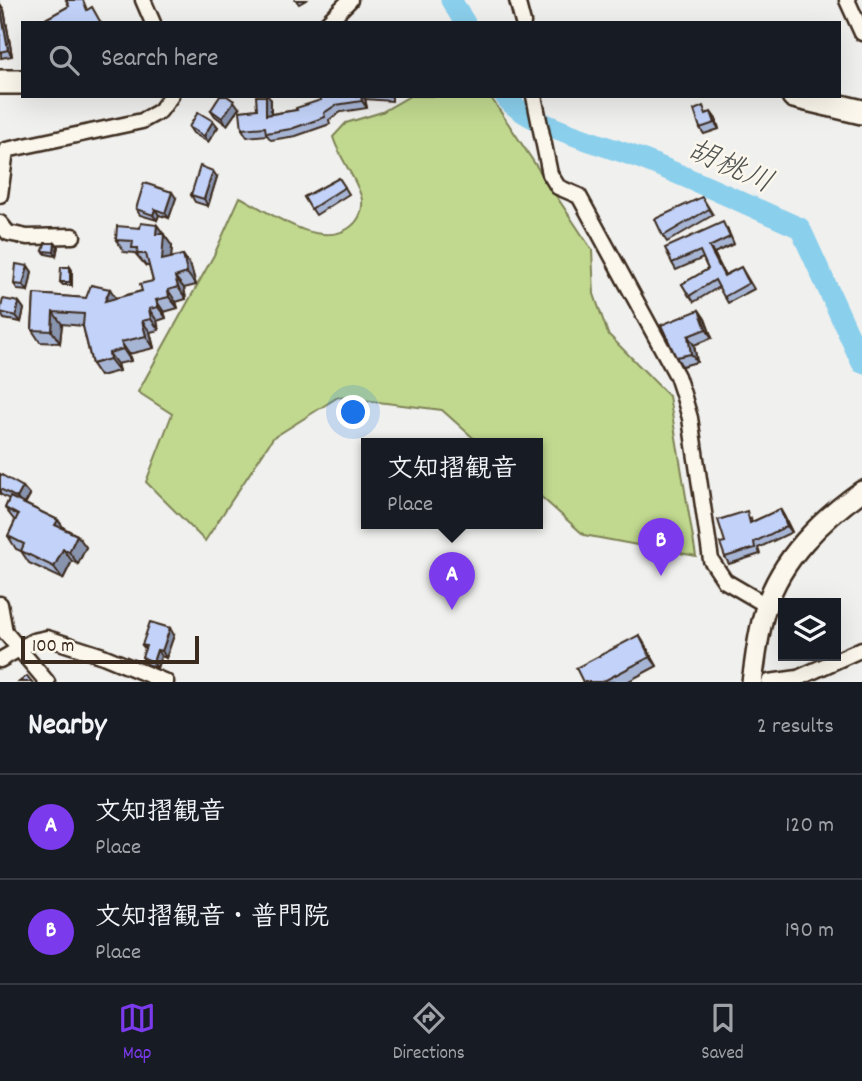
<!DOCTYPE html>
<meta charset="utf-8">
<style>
:root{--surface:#171b24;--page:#20242c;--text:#f1f3f6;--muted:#9ea1a6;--line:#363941;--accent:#7c3aed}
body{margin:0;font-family:Dekko,"Klee One",sans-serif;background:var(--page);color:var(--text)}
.controls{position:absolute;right:21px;bottom:21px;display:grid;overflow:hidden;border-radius:0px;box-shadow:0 7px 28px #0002}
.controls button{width:63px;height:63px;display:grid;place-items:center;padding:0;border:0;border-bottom:2px solid var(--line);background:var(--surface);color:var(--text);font:35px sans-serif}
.scale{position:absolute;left:21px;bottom:18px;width:178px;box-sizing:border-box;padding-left:7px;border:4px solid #3b2a1e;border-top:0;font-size:19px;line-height:24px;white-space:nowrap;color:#3b2a1e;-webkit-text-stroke:5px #fbf7ec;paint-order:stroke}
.you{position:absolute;left:354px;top:413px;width:24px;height:24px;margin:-18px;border:5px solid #fff;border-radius:50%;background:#1a73e8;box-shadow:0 0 0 10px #1a73e833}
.badge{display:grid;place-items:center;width:46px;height:46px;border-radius:50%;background:var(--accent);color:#fff;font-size:23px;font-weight:700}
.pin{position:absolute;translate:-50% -58px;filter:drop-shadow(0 2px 4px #0008)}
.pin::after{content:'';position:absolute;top:37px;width:24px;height:21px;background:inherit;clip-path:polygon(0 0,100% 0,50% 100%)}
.popup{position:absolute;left:361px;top:438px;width:182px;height:91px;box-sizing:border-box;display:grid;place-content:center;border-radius:0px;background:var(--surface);filter:drop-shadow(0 2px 5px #0005);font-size:23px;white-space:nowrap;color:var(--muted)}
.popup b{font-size:26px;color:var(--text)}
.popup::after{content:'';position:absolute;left:50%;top:100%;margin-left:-14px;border:14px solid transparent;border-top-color:var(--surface)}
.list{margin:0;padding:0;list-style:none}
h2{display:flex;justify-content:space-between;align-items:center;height:91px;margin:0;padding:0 28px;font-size:30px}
h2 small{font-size:23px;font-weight:400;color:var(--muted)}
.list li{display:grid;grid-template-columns:46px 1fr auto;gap:21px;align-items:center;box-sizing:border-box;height:105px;padding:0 28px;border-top:2px solid var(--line)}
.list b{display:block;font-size:26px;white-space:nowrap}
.list p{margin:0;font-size:23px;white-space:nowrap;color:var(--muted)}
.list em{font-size:23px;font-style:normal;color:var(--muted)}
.icon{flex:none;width:38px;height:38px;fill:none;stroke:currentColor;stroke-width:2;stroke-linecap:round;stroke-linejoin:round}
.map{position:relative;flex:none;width:862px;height:682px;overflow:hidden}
.search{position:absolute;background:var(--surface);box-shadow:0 7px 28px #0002;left:21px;right:21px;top:21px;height:77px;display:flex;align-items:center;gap:18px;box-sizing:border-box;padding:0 24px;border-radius:0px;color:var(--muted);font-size:26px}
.sheet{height:301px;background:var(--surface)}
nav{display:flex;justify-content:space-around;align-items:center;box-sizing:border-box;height:98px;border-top:2px solid var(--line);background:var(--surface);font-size:19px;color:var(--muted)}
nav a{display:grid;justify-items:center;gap:4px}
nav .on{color:var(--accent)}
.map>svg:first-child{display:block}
</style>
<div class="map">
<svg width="862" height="682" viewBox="0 0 862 682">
<rect width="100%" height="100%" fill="#f0f0ee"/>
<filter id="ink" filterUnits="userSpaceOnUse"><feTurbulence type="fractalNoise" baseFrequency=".0143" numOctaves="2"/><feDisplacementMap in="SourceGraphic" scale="14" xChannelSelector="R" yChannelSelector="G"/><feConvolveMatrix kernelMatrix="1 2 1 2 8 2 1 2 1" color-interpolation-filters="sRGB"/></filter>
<g filter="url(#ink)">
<path fill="#c1d98f" stroke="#7e8256" stroke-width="2" d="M410 96H490L592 250 594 294 608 334 669 396 696 556 584 535 538 494V444H480L442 410 338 397 273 438 205 541 146 482 172 414 138 392 214 255 240 197C269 212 318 249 349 228 359 221 363 212 362 200 359 182 339 158 333 137L346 123 382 112Z"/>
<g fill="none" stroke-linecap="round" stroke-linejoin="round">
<g stroke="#8acfec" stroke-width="21">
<path d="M451 0 465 23"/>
<path d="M505 96C523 124 606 145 639 158 693 179 747 205 800 228L862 363"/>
</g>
<g stroke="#3b2a1e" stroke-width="19">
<g id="minor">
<path d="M143 0 153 23"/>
<path d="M517 0 523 23"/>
<path d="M847 0 862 33"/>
<path d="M327 23 350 0"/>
<path d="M534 96 550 174 558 187 579 196 677 376 683 394 690 418 711 560 725 581 766 605"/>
<path d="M0 195 6 150 142 121 160 111 171 96"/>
<path d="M0 223 8 233 27 237 73 236"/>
<path d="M0 604 5 632 47 682"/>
<path d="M0 660 33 641 47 638 103 656 166 682"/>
<path d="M769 682 798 678 862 649"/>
</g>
</g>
<g stroke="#3b2a1e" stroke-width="24">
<path id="secondary" d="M752 682C756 657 758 631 766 607 781 559 822 519 862 491"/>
</g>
<g stroke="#3b2a1e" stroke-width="28">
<g id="trunk">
<path d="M0 82H23"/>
<path d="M794 96 862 112"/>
</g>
</g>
<use href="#minor" stroke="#fbf7ec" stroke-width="14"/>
<use href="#secondary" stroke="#fbf7ec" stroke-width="19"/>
<use href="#trunk" stroke="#fbf7ec" stroke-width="23"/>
</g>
<g fill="#a7b5d5" stroke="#3b2a1e" stroke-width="2">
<path d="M296 0H306L299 4Z"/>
<path d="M0 4 4 10 12 56 1 58Z"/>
<path d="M319 96H392V101L365 99 367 108 341 112 329 120 330 124 296 136 271 140 267 135 247 137 242 129 257 109 271 100V114L297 110 321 100Z"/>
<path d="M239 108 227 125 215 116 211 110Z"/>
<path d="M708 113 716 119 719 129 704 134 700 128Z"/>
<path d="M213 121 218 127 208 142 193 133 189 127Z"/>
<path d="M217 177 208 206 195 202 191 195Z"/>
<path d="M339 178 349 194 316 215 304 197Z"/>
<path d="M702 197 713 215 667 242 663 236Z"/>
<path d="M176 198 169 218 159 215 157 220 140 215 136 209Z"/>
<path d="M157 225 172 246 171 258 183 255 191 267 196 285 184 288 186 299 176 302 178 308 164 312 166 318 157 321 159 330 150 332 154 348 129 354 131 361 117 364 119 371 100 376 92 364 83 326 62 324 60 343 40 342 32 330 34 294 86 298H116L142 291 153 281 149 266H146L135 253 124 252 116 240 140 228Z"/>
<path d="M727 228 734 244 714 253 725 275 741 267 754 289 728 303 719 287 694 302 682 284 708 269 703 258 676 270 672 263Z"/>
<path d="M55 243 58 246 56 256 46 254 43 251Z"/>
<path d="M28 266 32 272 28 291 18 290 14 284Z"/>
<path d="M70 267 72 270V285H63L60 282Z"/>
<path d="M19 302 24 309 21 322 4 319 0 312Z"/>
<path d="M699 310 705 319 712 338 694 345 697 362 682 366 676 357Z"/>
<path d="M0 474 30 495 25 504 58 520 64 528 77 535 86 547 78 564 72 561 63 579 29 563 21 551 16 549 8 536 15 521 5 508 9 499 0 494Z"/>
<path d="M780 509 784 516 792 532 758 548 760 554 729 564 725 557V542L751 518 752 522Z"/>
<path d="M174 635 166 658 161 656 157 668 147 664 142 657 145 649 142 645Z"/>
<path d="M639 635 645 645 657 666 627 682H583Z"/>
</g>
<g fill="#8893ae" stroke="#3b2a1e" stroke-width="2">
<path d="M0 4 4 10 12 56 8 50Z"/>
<path d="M266 96H268L271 100V122L266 115Z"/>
<path d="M361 96H363L365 99 367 108 362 101Z"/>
<path d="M234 101 239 108 227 125 222 118Z"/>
<path d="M711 112 716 119 719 129 715 123Z"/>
<path d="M213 121 218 127 208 142 204 136Z"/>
<path d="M213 171 217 177 208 206 204 199Z"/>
<path d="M172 192 176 198 169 218 165 213Z"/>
<path d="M155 209 159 215 157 220 153 215Z"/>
<path d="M157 225 172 246 170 272 162 260 156 234Z"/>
<path d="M55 243 58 246 56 256 54 252Z"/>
<path d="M709 247 714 253 728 282 724 276Z"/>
<path d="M183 255 191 267 196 285 187 273Z"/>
<path d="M28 266 32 272 28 291 23 285Z"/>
<path d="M70 267 72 270V285L70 282Z"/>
<path d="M175 277 184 288 186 299 178 287Z"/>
<path d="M110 289 118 301H105Z"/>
<path d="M168 290 176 302 178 308 169 297Z"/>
<path d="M156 300 164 312 166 318 158 307Z"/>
<path d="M19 302 24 309 21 322 16 316Z"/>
<path d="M149 309 157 321 159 330 151 319Z"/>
<path d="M699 310 705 319 712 338 706 329Z"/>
<path d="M53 312 62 324 60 343 52 331Z"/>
<path d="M142 321 150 332 154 348 146 336Z"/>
<path d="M688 336 694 345 697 362 691 354Z"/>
<path d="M121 342 129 354 131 361 123 349Z"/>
<path d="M109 353 117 364 119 371 110 359Z"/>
<path d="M23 487 30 495 23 507 17 498Z"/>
<path d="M780 509 784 516 792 532 787 526Z"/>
<path d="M58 520 66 532 55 525Z"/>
<path d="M77 535 86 547 78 564 69 552Z"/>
<path d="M63 549 72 561 63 579 54 567Z"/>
<path d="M170 628 174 635 166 658 162 651Z"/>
<path d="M639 635 645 645 657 666 650 657Z"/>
<path d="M157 650 161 656 157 668 153 662Z"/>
</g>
<g fill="#c2d2f8" stroke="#3b2a1e" stroke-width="2">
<path d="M66 0H83L87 10 92 7 101 23H38L69 6Z"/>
<path d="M0 4 8 50 0 52Z"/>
<path d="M220 96H227L234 101 222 118 211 110Z"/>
<path d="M256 96H266V115L297 110 296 108 321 100 319 96H361L362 101 336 105 324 113 325 117 291 129 266 133 265 127 242 129 240 111 257 109Z"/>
<path d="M703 106 706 114 711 112 715 123 700 128 694 110Z"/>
<path d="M198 112 213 121 204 136 189 127Z"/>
<path d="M200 166 213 171 204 199 191 195Z"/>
<path d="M339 178 345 187 311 209 304 197Z"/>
<path d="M144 183 172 192 165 213 155 209 153 215 136 209Z"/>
<path d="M702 197 709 209 663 236 655 219Z"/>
<path d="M723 222 730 237 709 247 724 276 741 267 749 283 724 297 715 280 689 296 682 284 708 269 700 251 672 263 665 248Z"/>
<path d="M141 223 157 225 156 234H164L162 260 183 255 187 273 175 277 178 287 168 290 169 297 156 300 158 307 149 309 151 319 142 321 146 336 121 342 123 349 109 353 110 359 92 364 83 326 84 314 53 312 52 331 32 330 34 294 86 298 91 285 110 289 105 301 142 291 140 284 153 281 146 254H137L138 248H132L133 241 116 240 117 226 140 228Z"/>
<path d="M45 243H55L54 252 43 251Z"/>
<path d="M16 264 28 266 23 285 14 284Z"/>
<path d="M61 267H70V282H60Z"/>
<path d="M3 299 19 302 16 316 0 312Z"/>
<path d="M699 310 706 329 688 336 691 354 676 357 661 325Z"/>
<path d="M0 474 23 487 17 498 0 489Z"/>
<path d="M10 497 58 520 55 525 77 535 69 552 63 549 54 567 21 551 24 544 8 536 18 515 5 508Z"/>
<path d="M780 509 787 526 754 542 755 548 725 557 720 543 725 542 718 520 747 511 750 523Z"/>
<path d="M150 622 170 628 162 651 157 650 153 662 142 657 146 646 142 645Z"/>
<path d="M639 635 650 657 602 682H583L576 668Z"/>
<path d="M27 676 32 682H19Z"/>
</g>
</g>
<g text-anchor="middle" stroke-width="5" stroke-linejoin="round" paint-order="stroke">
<g font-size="30" font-style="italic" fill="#4f5352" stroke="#fbf7ec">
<text transform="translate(731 165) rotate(24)" y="10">胡桃川</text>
</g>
</g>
</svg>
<div class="controls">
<button><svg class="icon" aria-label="layers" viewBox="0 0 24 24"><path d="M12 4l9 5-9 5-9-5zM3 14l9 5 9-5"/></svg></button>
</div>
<div class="scale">100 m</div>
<div class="you"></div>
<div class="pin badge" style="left:452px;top:610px">A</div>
<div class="popup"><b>文知摺観音</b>Place</div>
<div class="pin badge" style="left:661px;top:576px">B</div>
<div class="search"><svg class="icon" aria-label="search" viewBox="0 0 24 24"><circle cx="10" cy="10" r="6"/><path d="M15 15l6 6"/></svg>Search here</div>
</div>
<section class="sheet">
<h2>Nearby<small>2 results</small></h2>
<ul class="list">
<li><span class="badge">A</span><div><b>文知摺観音</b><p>Place</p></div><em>120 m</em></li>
<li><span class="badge">B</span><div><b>文知摺観音・普門院</b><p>Place</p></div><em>190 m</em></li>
</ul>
</section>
<nav>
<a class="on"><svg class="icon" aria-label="map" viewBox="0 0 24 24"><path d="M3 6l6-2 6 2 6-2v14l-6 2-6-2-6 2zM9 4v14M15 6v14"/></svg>Map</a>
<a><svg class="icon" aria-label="directions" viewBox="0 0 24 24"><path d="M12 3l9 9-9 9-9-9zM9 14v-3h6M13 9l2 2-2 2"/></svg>Directions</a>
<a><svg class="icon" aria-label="saved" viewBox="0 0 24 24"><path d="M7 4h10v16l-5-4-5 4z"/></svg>Saved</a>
</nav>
